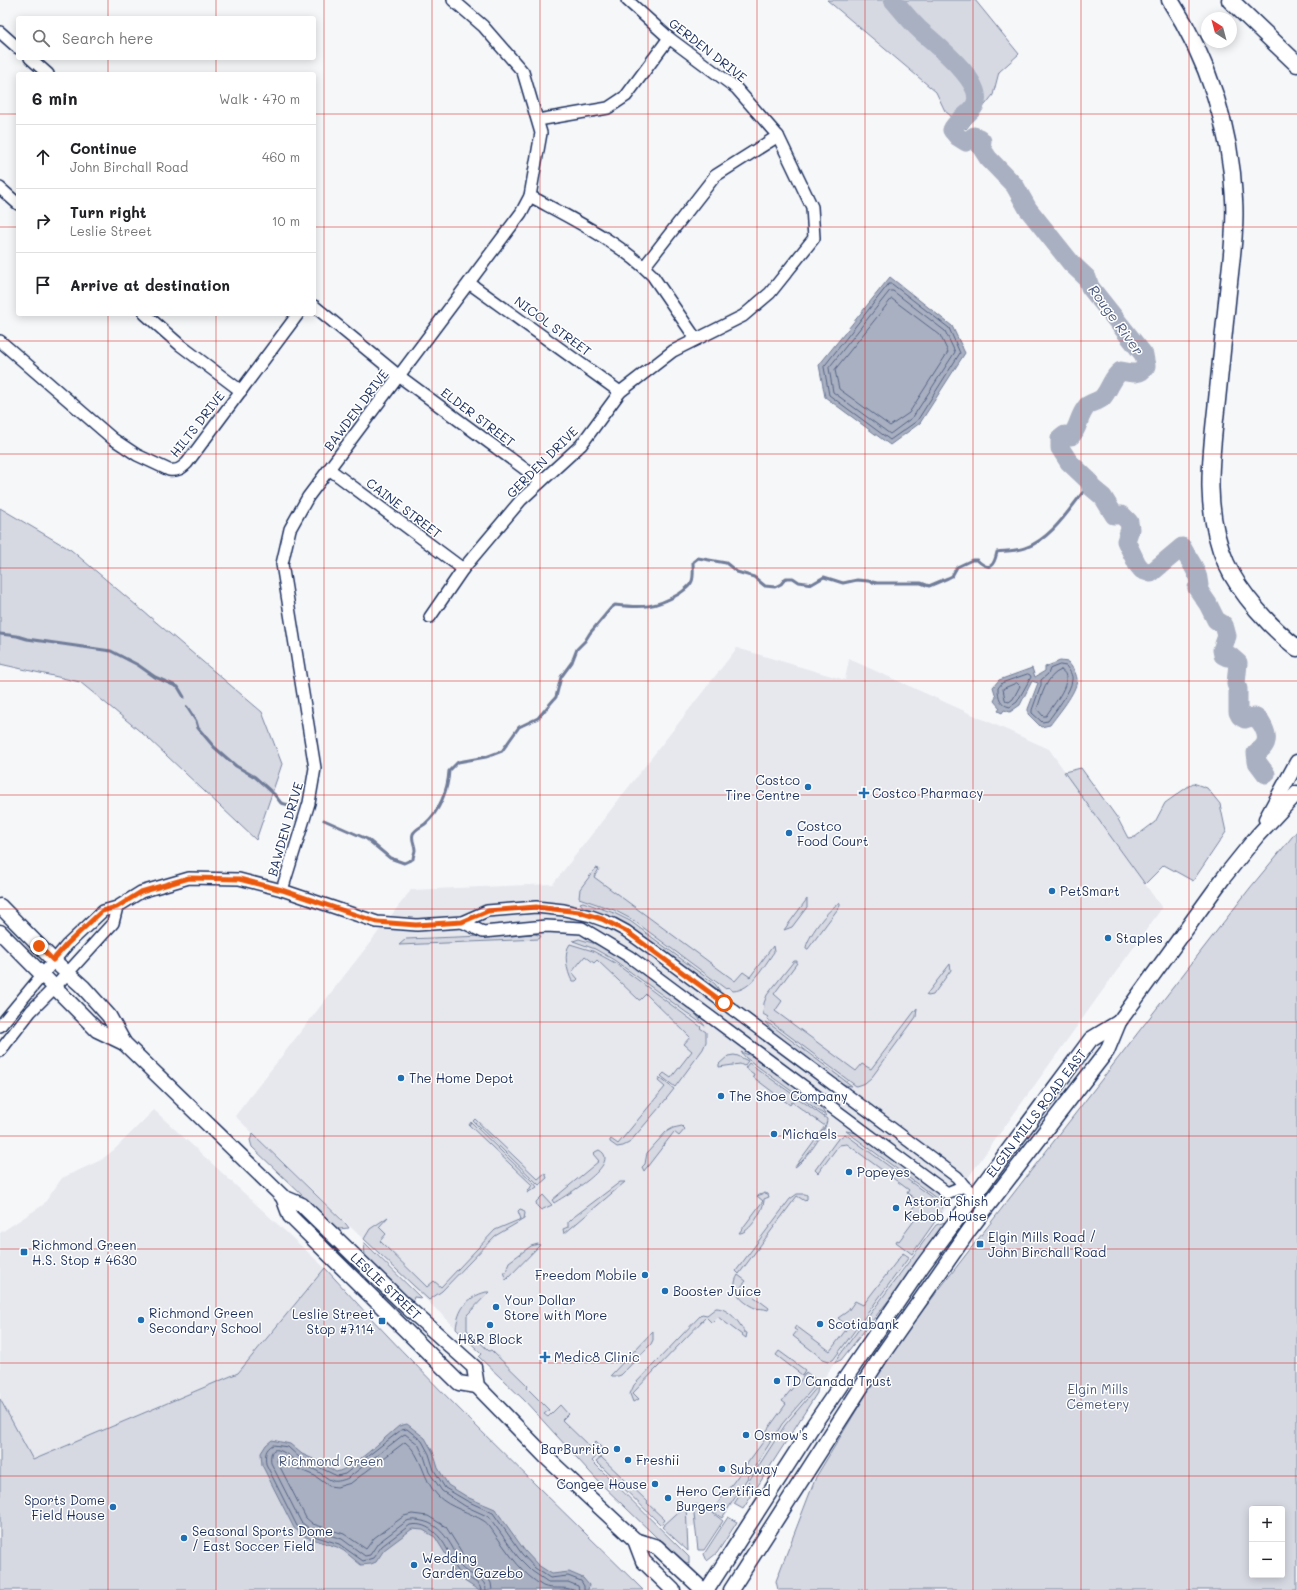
<!DOCTYPE html>
<meta charset="utf-8">
<style>
:root{--surface:#fff;--page:#f6f6f6;--text:#202124;--muted:#757577;--line:#e0e0e0}
body{margin:0;font-family:Mali,sans-serif;background:var(--page);color:var(--text)}
.controls{position:absolute;right:12px;bottom:12px;display:grid;overflow:hidden;border-radius:4px;box-shadow:0 2px 10px #0003}
.controls button{width:36px;height:36px;display:grid;place-items:center;padding:0;border:0;border-bottom:1px solid var(--line);background:var(--surface);color:var(--text);font:20px sans-serif}
.compass{position:absolute;left:1201px;top:12px;width:36px;height:36px;border-radius:50%;background:var(--surface);box-shadow:0 2px 10px #0003;rotate:324deg}
.stop{position:absolute;width:12px;height:12px;margin:-9px;border:3px solid #ea580c;border-radius:50%;background:#fff}
.stop.end{background:#ea580c;border-color:#fff;box-shadow:0 1px 4px #0008}
.list{margin:0;padding:0;list-style:none}
h2{display:flex;justify-content:space-between;align-items:center;height:52px;margin:0;padding:0 16px;font-size:17px}
h2 small{font-size:13px;font-weight:400;color:var(--muted)}
.list li{display:grid;grid-template-columns:26px 1fr auto;gap:12px;align-items:center;box-sizing:border-box;height:64px;padding:0 16px;border-top:1px solid var(--line)}
.list b{display:block;font-size:15px;white-space:nowrap}
.list p{margin:0;font-size:13px;white-space:nowrap;color:var(--muted)}
.list em{font-size:13px;font-style:normal;color:var(--muted)}
.icon{flex:none;width:22px;height:22px;fill:none;stroke:currentColor;stroke-width:2;stroke-linecap:round;stroke-linejoin:round}
.map{position:relative;flex:none;width:1297px;height:1590px;overflow:hidden}
.search{position:absolute;background:var(--surface);box-shadow:0 2px 10px #0003;left:16px;top:16px;width:300px;height:44px;display:flex;align-items:center;gap:10px;box-sizing:border-box;padding:0 14px;border-radius:4px;color:var(--muted);font-size:15px}
.panel{position:absolute;background:var(--surface);box-shadow:0 2px 10px #0003;left:16px;top:72px;width:300px;height:244px;border-radius:4px}
.map>svg:first-child{display:block}
</style>
<div class="map">
<svg width="1297" height="1590" viewBox="0 0 1297 1590">
<rect width="100%" height="100%" fill="#f6f7f9"/>
<filter id="ink" filterUnits="userSpaceOnUse"><feTurbulence type="fractalNoise" baseFrequency=".025" numOctaves="2"/><feDisplacementMap in="SourceGraphic" scale="8" xChannelSelector="R" yChannelSelector="G"/><feConvolveMatrix kernelMatrix="1 2 1 2 8 2 1 2 1" color-interpolation-filters="sRGB"/></filter>
<g filter="url(#ink)">
<g fill="#e6e8ee">
<path d="M737 648 845 680 849 659 1049 749 1162 908 724 1517 669 1533 235 1116 411 890 553 884Z"/>
<path d="M154 1110 325 1268 238 1373 33 1460 0 1399V1233L43 1205 62 1178 101 1160 115 1149Z"/>
</g>
<g fill="#d6d9e2" stroke="#7884a0" fill-rule="evenodd">
<path d="M827 0H975L1019 54 999 72 993 95 966 129 945 111 936 92Z"/>
<path d="M0 508 71 550 262 712 282 764 256 840 148 738 80 682 0 664Z"/>
<path d="M1081 768 1118 819 1128 838 1135 837 1155 822 1165 803 1193 783 1207 788 1220 804 1226 832 1193 881 1164 865 1145 884 1064 772Z"/>
<path d="M1297 831V1590H778L776 1581 816 1477 896 1345 1250 888ZM1252 1509H1282V1575H1252Z"/>
<path d="M596 868 599 869 594 877 735 981 743 972 750 977 773 946 774 952C763 967 752 990 733 991L728 987 726 989 633 920 614 910 579 898 580 889Z"/>
<path d="M807 899V907L792 927 784 930Z"/>
<path d="M583 902 614 913 630 921 715 984 720 991 628 926 611 917 584 908 580 903Z"/>
<path d="M840 903V906L808 949H806C805 940 830 906 840 903Z"/>
<path d="M535 934 541 936 539 939 399 945 406 939Z"/>
<path d="M579 939 596 944 620 957 694 1012 705 1026 614 960 595 949 573 941Z"/>
<path d="M570 944 593 951 615 963 701 1027 700 1028 706 1032V1042L703 1049 675 1087 661 1076 664 1073 671 1078 692 1051 684 1044 690 1037 646 994 640 1000H639L597 960 594 963 585 956 572 972 578 979 576 981H572C567 972 563 953 570 944Z"/>
<path d="M794 961H797V963L774 994 782 1001 775 1011 856 1071 862 1064 871 1069 917 1008 916 1017 872 1077 865 1083 856 1086 767 1019 768 1017 763 1014 764 1003 767 995Z"/>
<path d="M950 964 951 970 933 995 928 996 926 995Z"/>
<path d="M765 1022 771 1025 852 1086 845 1085 838 1081 774 1033Z"/>
<path d="M741 1052 754 1057 820 1106 826 1116 746 1058Z"/>
<path d="M734 1055 738 1056 748 1061 744 1066 740 1064 719 1067V1064L728 1056Z"/>
<path d="M749 1063 827 1119C827 1131 805 1161 795 1167L825 1126 792 1102 790 1105 753 1077 754 1074 745 1068Z"/>
<path d="M660 1078 674 1089 659 1108 629 1143 623 1146 617 1147 610 1142V1140L611 1139 618 1144 665 1087 658 1081Z"/>
<path d="M475 1119 538 1179 545 1173 547 1178 539 1185 473 1121Z"/>
<path d="M471 1122 534 1183 537 1187 527 1193 532 1185 469 1125Z"/>
<path d="M682 1126 685 1129 679 1136 674 1132 644 1171 642 1167 645 1164 647 1153 666 1132 673 1128Z"/>
<path d="M846 1131 857 1133 938 1194 943 1199 948 1207Z"/>
<path d="M253 1134 346 1224 349 1228 339 1229 332 1224 252 1147 250 1140Z"/>
<path d="M845 1134 934 1199 942 1208 941 1213 912 1254 896 1242 897 1240 899 1241 916 1218 909 1213 918 1201 907 1193 909 1190 847 1144 839 1145 818 1173 815 1170 837 1140Z"/>
<path d="M599 1150C624 1163 563 1197 554 1203L552 1200 599 1161 593 1154 595 1152Z"/>
<path d="M620 1182H625L564 1234 563 1229 568 1227V1222L571 1219Z"/>
<path d="M765 1193 768 1194 769 1197 764 1199C765 1208 749 1234 739 1233L763 1201 757 1196Z"/>
<path d="M797 1194H805L807 1195V1199L805 1201 797 1196 739 1274 736 1271 790 1199Z"/>
<path d="M543 1195 552 1205 541 1210 537 1206 536 1202Z"/>
<path d="M520 1209 523 1210 525 1213 524 1219 495 1236 442 1291 429 1300 364 1239 370 1229 388 1217 379 1227 386 1234 380 1241 427 1287 434 1281 441 1287 495 1230 521 1219 518 1211Z"/>
<path d="M948 1221 923 1257 841 1360 834 1363 936 1225Z"/>
<path d="M364 1242 367 1245 421 1298 414 1297 413 1300 404 1295 365 1257Z"/>
<path d="M538 1244 540 1245 506 1280 503 1272H506L509 1262 531 1246Z"/>
<path d="M903 1253 909 1257 833 1360 829 1361 823 1359 793 1336 797 1331 794 1329 796 1326 830 1351 848 1327 838 1318 848 1311 855 1301 863 1305Z"/>
<path d="M325 1268C425 1380 536 1484 643 1590H0V1399L33 1460 238 1373Z"/>
<path d="M738 1275 746 1281 741 1287 769 1308 768 1310C763 1308 759 1309 755 1308 741 1302 729 1289 738 1275Z"/>
<path d="M486 1292H489L467 1315V1330L489 1351 491 1350 528 1386 527 1388 549 1410 544 1414 548 1417 560 1405 568 1414 562 1420 590 1447 596 1442 603 1449 592 1461 689 1557V1564L678 1558 599 1482 524 1400 479 1357 482 1354 456 1329C458 1309 467 1297 486 1292Z"/>
<path d="M716 1308C728 1308 740 1322 744 1332L747 1333 746 1338 718 1317 712 1323 706 1317 633 1393 639 1399 633 1402 630 1394 634 1385 702 1314 707 1315Z"/>
<path d="M653 1331V1340L651 1344 621 1375 618 1376H612L611 1375Z"/>
<path d="M779 1351 805 1370 802 1375 776 1355Z"/>
<path d="M806 1372 815 1379 814 1387 782 1424 773 1439 765 1433 786 1404 782 1401 795 1385 797 1386Z"/>
<path d="M818 1386 817 1393 743 1509 734 1504 785 1425Z"/>
<path d="M766 1438 771 1441 722 1518 712 1511Z"/>
<path d="M601 1457 648 1502 647 1503 665 1520 661 1525 596 1461Z"/>
<path d="M696 1504 703 1509 705 1507 723 1521 704 1550H698L693 1505Z"/>
<path d="M686 1505 688 1551 662 1527Z"/>
<path d="M728 1517 737 1522 717 1553 707 1561 704 1554Z"/>
</g>
<g fill="#a9b0c1" stroke="#707c99">
<path d="M890 277 952 326 965 353 920 423 890 445 825 397 819 365Z"/>
<path d="M1060 661 1068 662C1072 667 1076 672 1077 679 1077 692 1058 714 1050 725L1041 727 1028 714V709L1038 683 1032 681 1020 705 1010 712 1004 710 1002 713 998 711 1000 708 994 701 996 697 993 687 999 680 1032 668 1035 677 1045 671V667Z"/>
<path d="M407 1424 425 1438 433 1452 438 1468 448 1485 469 1498 495 1509 525 1551 538 1565 552 1574 569 1572 583 1578 589 1585 588 1590H478L457 1576 451 1569 448 1558 435 1537 423 1530 412 1529 384 1550 376 1562 371 1564 361 1565 344 1551 337 1547 306 1537 294 1528 262 1465 261 1453 266 1445 272 1440 290 1444 302 1454 322 1463 336 1472C354 1468 383 1439 399 1426Z"/>
</g>
<g fill="none" stroke-linecap="round" stroke-linejoin="round">
<g stroke="#546386" stroke-width="1">
<path d="M889 284H892L949 328 960 353 917 421 890 440 829 395 824 367Z"/>
<path d="M890 291H893L945 331 955 352 913 417 890 434 833 392 829 368Z"/>
<path d="M892 299 940 335 948 352 909 413 890 426 839 389 835 370Z"/>
<path d="M1060 665 1066 666C1069 670 1073 675 1072 680 1071 692 1055 711 1048 721L1042 722 1032 713V710L1041 685V680L1048 674 1050 669Z"/>
<path d="M1061 670C1077 678 1052 706 1046 716H1043L1037 709C1042 695 1046 676 1061 670Z"/>
<path d="M1028 674 1030 675 1031 677 1017 702 1010 707C1000 705 998 697 998 688L1002 683Z"/>
<path d="M1017 683 1020 686 1013 699 1009 702 1006 701 1005 699 1003 689Z"/>
<path d="M481 1590C480 1580 464 1578 458 1571 454 1566 454 1562 451 1557 444 1540 430 1521 410 1525L382 1546 373 1558 363 1561 339 1544 308 1534 297 1526 266 1464C265 1455 265 1449 273 1445L288 1447 300 1458 337 1476 345 1474 401 1430 407 1429 422 1441 429 1454 434 1470 445 1488 467 1501 493 1513 522 1554 535 1568 550 1578 568 1576 581 1581 584 1586V1590"/>
<path d="M486 1590C486 1577 470 1576 462 1568 458 1564 458 1559 456 1554 449 1540 439 1524 422 1521 417 1520 412 1519 407 1521L378 1543 370 1555 365 1556 342 1539 310 1529 301 1522 271 1463C268 1437 289 1456 297 1462 303 1466 311 1467 317 1471 322 1474 327 1479 333 1481 337 1482 344 1480 348 1478L403 1435 405 1434 418 1444 424 1456 429 1472 442 1491 465 1506 489 1517 518 1557 532 1571 548 1582H568L578 1586 579 1590"/>
<path d="M492 1590 491 1583 488 1578 465 1562 461 1551 446 1527 428 1516 412 1514 404 1516 374 1538 366 1549 344 1534 313 1524 306 1518 277 1461V1458H283L296 1468 315 1476 329 1486 337 1487 351 1483 405 1442C423 1455 422 1480 438 1496 450 1508 470 1512 484 1521 489 1524 493 1532 497 1537 511 1556 522 1574 543 1586 552 1590 563 1586 573 1590"/>
</g>
<g stroke="#707c99" stroke-width="3">
<path d="M0 634 17 636 27 639 111 651 138 665 155 677 178 687 184 697"/>
<path d="M187 707 196 721 198 728 214 747 236 766 255 777 274 794 281 803 293 806"/>
<path d="M324 820 367 839 390 858 404 863 413 859C413 856 415 852 415 850 415 844 411 840 413 834 415 829 421 827 425 824 439 812 448 790 449 771L458 762 486 757 502 751 519 727 538 718 556 697 561 677 572 662 577 649 585 641 590 633 611 608 615 605C642 608 655 608 679 594 684 590 690 587 692 581 694 576 693 568 693 562L698 558 726 563 737 572 754 577 765 586 775 587 781 584 786 578H793L799 582 812 584 824 577 843 583 857 580 868 581 877 583H921L929 586 948 578 952 576 957 567 972 560H977C990 572 994 566 997 552 1006 551 1017 551 1025 548 1051 539 1068 511 1084 491L1091 487"/>
</g>
<path stroke="#a9b0c1" stroke-width="19" d="M893 0C902 10 910 21 920 30 934 43 986 83 975 105 970 115 956 120 952 130L958 137 966 142 974 136 979 138 982 141 981 147 988 158 1015 186 1028 209 1071 263 1087 278 1090 287 1144 355 1146 366C1140 376 1131 373 1121 371 1112 377 1110 389 1103 397 1099 402 1091 402 1087 406 1078 416 1079 428 1071 436L1065 435 1060 439V448L1069 462 1089 481 1091 487 1103 497 1114 515H1122L1129 522 1130 529 1126 541 1137 564 1142 570 1151 573 1182 547C1189 561 1198 569 1199 585L1197 588 1208 604 1216 620 1224 625 1227 636 1222 650 1223 655 1227 657 1230 656 1238 663 1236 684 1238 689V712L1240 716 1245 719C1248 718 1251 717 1254 717 1261 719 1268 734 1266 741 1265 747 1260 750 1256 753L1257 762 1266 774"/>
<g stroke="#1b2f5e" stroke-width="14">
<g id="minor">
<path d="M0 32 18 48"/>
<path d="M30 58 48 74"/>
<path d="M538 120 608 108 626 96 669 38"/>
<path d="M0 188 18 204"/>
<path d="M530 196C572 219 618 241 652 275L696 339"/>
<path d="M644 267 715 176 778 136"/>
<path d="M469 283 620 392"/>
<path d="M314 306 399 376 541 481"/>
<path d="M145 314 180 345 241 391"/>
<path d="M0 341 113 439 137 455 169 470C177 471 181 469 187 463L298 314"/>
<path d="M329 469 463 569"/>
<path d="M430 617 463 569 521 500 581 445 620 392 673 351 743 316 770 293 814 238 812 207 778 136 736 88 669 38 627 0"/>
<path d="M282 890 309 803 315 768 282 564 290 529 308 497 521 213 530 196 541 133 523 72 483 26 453 0"/>
<path d="M462 922 483 932 546 926 582 928 630 957 947 1193 964 1186"/>
<path d="M0 1026 67 945 103 911 117 907 141 892 189 878 239 879 282 890 377 922 417 925 462 922 487 911 536 907 564 910 591 916 613 924 626 931 661 956 957 1177 964 1186 987 1206"/>
<path d="M0 1051 31 1011 54 988 113 923 117 907"/>
</g>
</g>
<g stroke="#1b2f5e" stroke-width="17">
<g id="major">
<path d="M1266 819 1297 762"/>
<path d="M0 906 53 960 83 987 109 1016 124 1043 283 1197 302 1205 408 1308 474 1367 477 1386 549 1460 635 1540 657 1547 703 1590"/>
<path d="M0 932 97 1030 124 1043"/>
<path d="M283 1197 290 1216 459 1383 477 1386"/>
<path d="M635 1540 643 1561 673 1590"/>
<path d="M707 1590 814 1424 923 1265 1091 1039 1119 1022"/>
<path d="M731 1590 880 1358 970 1229 1107 1051 1119 1022 1224 877 1257 836 1297 793"/>
</g>
</g>
<g stroke="#1b2f5e" stroke-width="19">
<g id="highway">
<path d="M1170 0C1208 59 1231 129 1234 199 1236 230 1231 262 1228 292 1224 332 1220 371 1216 410 1210 463 1204 513 1226 563 1240 594 1271 628 1297 648"/>
<path d="M1230 0 1297 64"/>
</g>
</g>
<use href="#minor" stroke="#fff" stroke-width="11"/>
<use href="#major" stroke="#fff" stroke-width="14"/>
<use href="#highway" stroke="#fff" stroke-width="16"/>
</g>
</g>
<g fill="none" stroke-linecap="round" stroke-linejoin="round" filter="url(#ink)">
<path stroke="#ea580c" stroke-width="5" d="M39 946 53 960 67 944 102 911 117 907 141 892 189 878 239 879 282 890 377 922 416 925 462 922 488 911 536 907 579 912 602 919 626 931 724 1003"/>
</g>
<path fill="none" stroke="#d62828" stroke-width="1" stroke-opacity="0.55" d="M108 0V18M216 0V18M324 0V1590M432 0V1590M540 0V1590M648 0V1590M757 0V1590M865 0V1590M973 0V1590M1081 0V1590M1189 0V1590M108 58V74M216 58V74M0 114H18M314 114H1297M0 227H18M314 227H1297M108 314V1590M216 314V1590M0 341H1297M0 454H1297M0 568H1297M0 681H1297M0 795H1297M0 909H1297M0 1022H1297M0 1136H1297M0 1249H1297M0 1363H1297M0 1476H1297"/>
<g fill="#1f6fb2" stroke="#fff" stroke-width="1.5">
<circle cx="808" cy="787" r="4"/>
<path d="M862 787h4v4h4v4h-4v4h-4v-4h-4v-4h4z"/>
<circle cx="789" cy="833" r="4"/>
<circle cx="1052" cy="891" r="4"/>
<circle cx="1108" cy="938" r="4"/>
<circle cx="401" cy="1078" r="4"/>
<circle cx="721" cy="1096" r="4"/>
<circle cx="774" cy="1134" r="4"/>
<circle cx="849" cy="1172" r="4"/>
<circle cx="896" cy="1208" r="4"/>
<rect x="976" y="1240" width="8" height="8" rx="2"/>
<rect x="20" y="1248" width="8" height="8" rx="2"/>
<circle cx="645" cy="1275" r="4"/>
<circle cx="665" cy="1291" r="4"/>
<circle cx="496" cy="1307" r="4"/>
<circle cx="141" cy="1320" r="4"/>
<rect x="378" y="1317" width="8" height="8" rx="2"/>
<circle cx="820" cy="1324" r="4"/>
<circle cx="490" cy="1325" r="4"/>
<path d="M543 1351h4v4h4v4h-4v4h-4v-4h-4v-4h4z"/>
<circle cx="777" cy="1381" r="4"/>
<circle cx="746" cy="1435" r="4"/>
<circle cx="617" cy="1449" r="4"/>
<circle cx="628" cy="1460" r="4"/>
<circle cx="722" cy="1469" r="4"/>
<circle cx="655" cy="1484" r="4"/>
<circle cx="668" cy="1498" r="4"/>
<circle cx="113" cy="1507" r="4"/>
<circle cx="184" cy="1538" r="4"/>
<circle cx="414" cy="1565" r="4"/>
</g>
<g text-anchor="middle" stroke-width="3" stroke-linejoin="round" paint-order="stroke">
<g font-size="13" fill="#1b2f5e" stroke="#fff">
<text transform="translate(708 50) rotate(38)" y="5">GERDEN DRIVE</text>
<text transform="translate(553 326) rotate(36)" y="5">NICOL STREET</text>
<text transform="translate(356 410) rotate(-53)" y="5">BAWDEN DRIVE</text>
<text transform="translate(478 417) rotate(37)" y="5">ELDER STREET</text>
<text transform="translate(197 424) rotate(-52)" y="5">HILTS DRIVE</text>
<text transform="translate(542 462) rotate(-45)" y="5">GERDEN DRIVE</text>
<text transform="translate(404 508) rotate(37)" y="5">CAINE STREET</text>
<text transform="translate(285 829) rotate(-74)" y="5">BAWDEN DRIVE</text>
<text transform="translate(1036 1113) rotate(-53)" y="5">ELGIN MILLS ROAD EAST</text>
<text transform="translate(386 1286) rotate(43)" y="5">LESLIE STREET</text>
</g>
<g font-size="13" fill="#1b2f5e" stroke="#fff" text-anchor="start">
<text x="800" y="785" text-anchor="end">Costco<tspan x="800" dy="15">Tire Centre</tspan></text>
<text x="872" y="798">Costco Pharmacy</text>
<text x="797" y="831">Costco<tspan x="797" dy="15">Food Court</tspan></text>
<text x="1060" y="896">PetSmart</text>
<text x="1116" y="943">Staples</text>
<text x="409" y="1083">The Home Depot</text>
<text x="729" y="1101">The Shoe Company</text>
<text x="782" y="1139">Michaels</text>
<text x="857" y="1177">Popeyes</text>
<text x="904" y="1206">Astoria Shish<tspan x="904" dy="15">Kebob House</tspan></text>
<text x="988" y="1242">Elgin Mills Road /<tspan x="988" dy="15">John Birchall Road</tspan></text>
<text x="32" y="1250">Richmond Green<tspan x="32" dy="15">H.S. Stop # 4630</tspan></text>
<text x="637" y="1280" text-anchor="end">Freedom Mobile</text>
<text x="673" y="1296">Booster Juice</text>
<text x="504" y="1305">Your Dollar<tspan x="504" dy="15">Store with More</tspan></text>
<text x="149" y="1318">Richmond Green<tspan x="149" dy="15">Secondary School</tspan></text>
<text x="374" y="1319" text-anchor="end">Leslie Street<tspan x="374" dy="15">Stop #7114</tspan></text>
<text x="828" y="1329">Scotiabank</text>
<text x="490" y="1344" text-anchor="middle">H&amp;R Block</text>
<text x="554" y="1362">Medic8 Clinic</text>
<text x="785" y="1386">TD Canada Trust</text>
<text x="754" y="1440">Osmow's</text>
<text x="609" y="1454" text-anchor="end">BarBurrito</text>
<text x="636" y="1465">Freshii</text>
<text x="730" y="1474">Subway</text>
<text x="647" y="1489" text-anchor="end">Congee House</text>
<text x="676" y="1496">Hero Certified<tspan x="676" dy="15">Burgers</tspan></text>
<text x="105" y="1505" text-anchor="end">Sports Dome<tspan x="105" dy="15">Field House</tspan></text>
<text x="192" y="1536">Seasonal Sports Dome<tspan x="192" dy="15">/ East Soccer Field</tspan></text>
<text x="422" y="1563">Wedding<tspan x="422" dy="15">Garden Gazebo</tspan></text>
</g>
<g font-size="13" fill="#4a5a7f" stroke="#fff">
<text x="1098" y="1394">Elgin Mills<tspan x="1098" dy="15">Cemetery</tspan></text>
<text x="331" y="1466">Richmond Green</text>
</g>
<g font-size="14" font-style="italic" fill="#4d5c81" stroke="#fff">
<text transform="translate(1116 320) rotate(54)" y="5">Rouge River</text>
</g>
</g>
</svg>
<div class="controls">
<button>+</button>
<button>−</button>
</div>
<svg class="compass" viewBox="-18 -18 36 36"><path d="M0-13l5 13h-10z" fill="#e53935"/><path d="M0 13l5-13h-10z" fill="#757577"/></svg>
<div class="stop" style="left:724px;top:1003px"></div>
<div class="stop end" style="left:39px;top:946px"></div>
<div class="search"><svg class="icon" aria-label="search" viewBox="0 0 24 24"><circle cx="10" cy="10" r="6"/><path d="M15 15l6 6"/></svg>Search here</div>
<section class="panel">
<h2>6 min<small>Walk · 470 m</small></h2>
<ul class="list">
<li><svg class="icon" aria-label="ahead" viewBox="0 0 24 24"><path d="M12 20V5M6 11l6-6 6 6"/></svg><div><b>Continue</b><p>John Birchall Road</p></div><em>460 m</em></li>
<li><svg class="icon" aria-label="right" viewBox="0 0 24 24"><path d="M7 20v-9h11M14 6l5 5-5 5"/></svg><div><b>Turn right</b><p>Leslie Street</p></div><em>10 m</em></li>
<li><svg class="icon" aria-label="arrive" viewBox="0 0 24 24"><path d="M6 21V4h12l-3 4 3 4H6"/></svg><div><b>Arrive at destination</b></div></li>
</ul>
</section>
</div>
